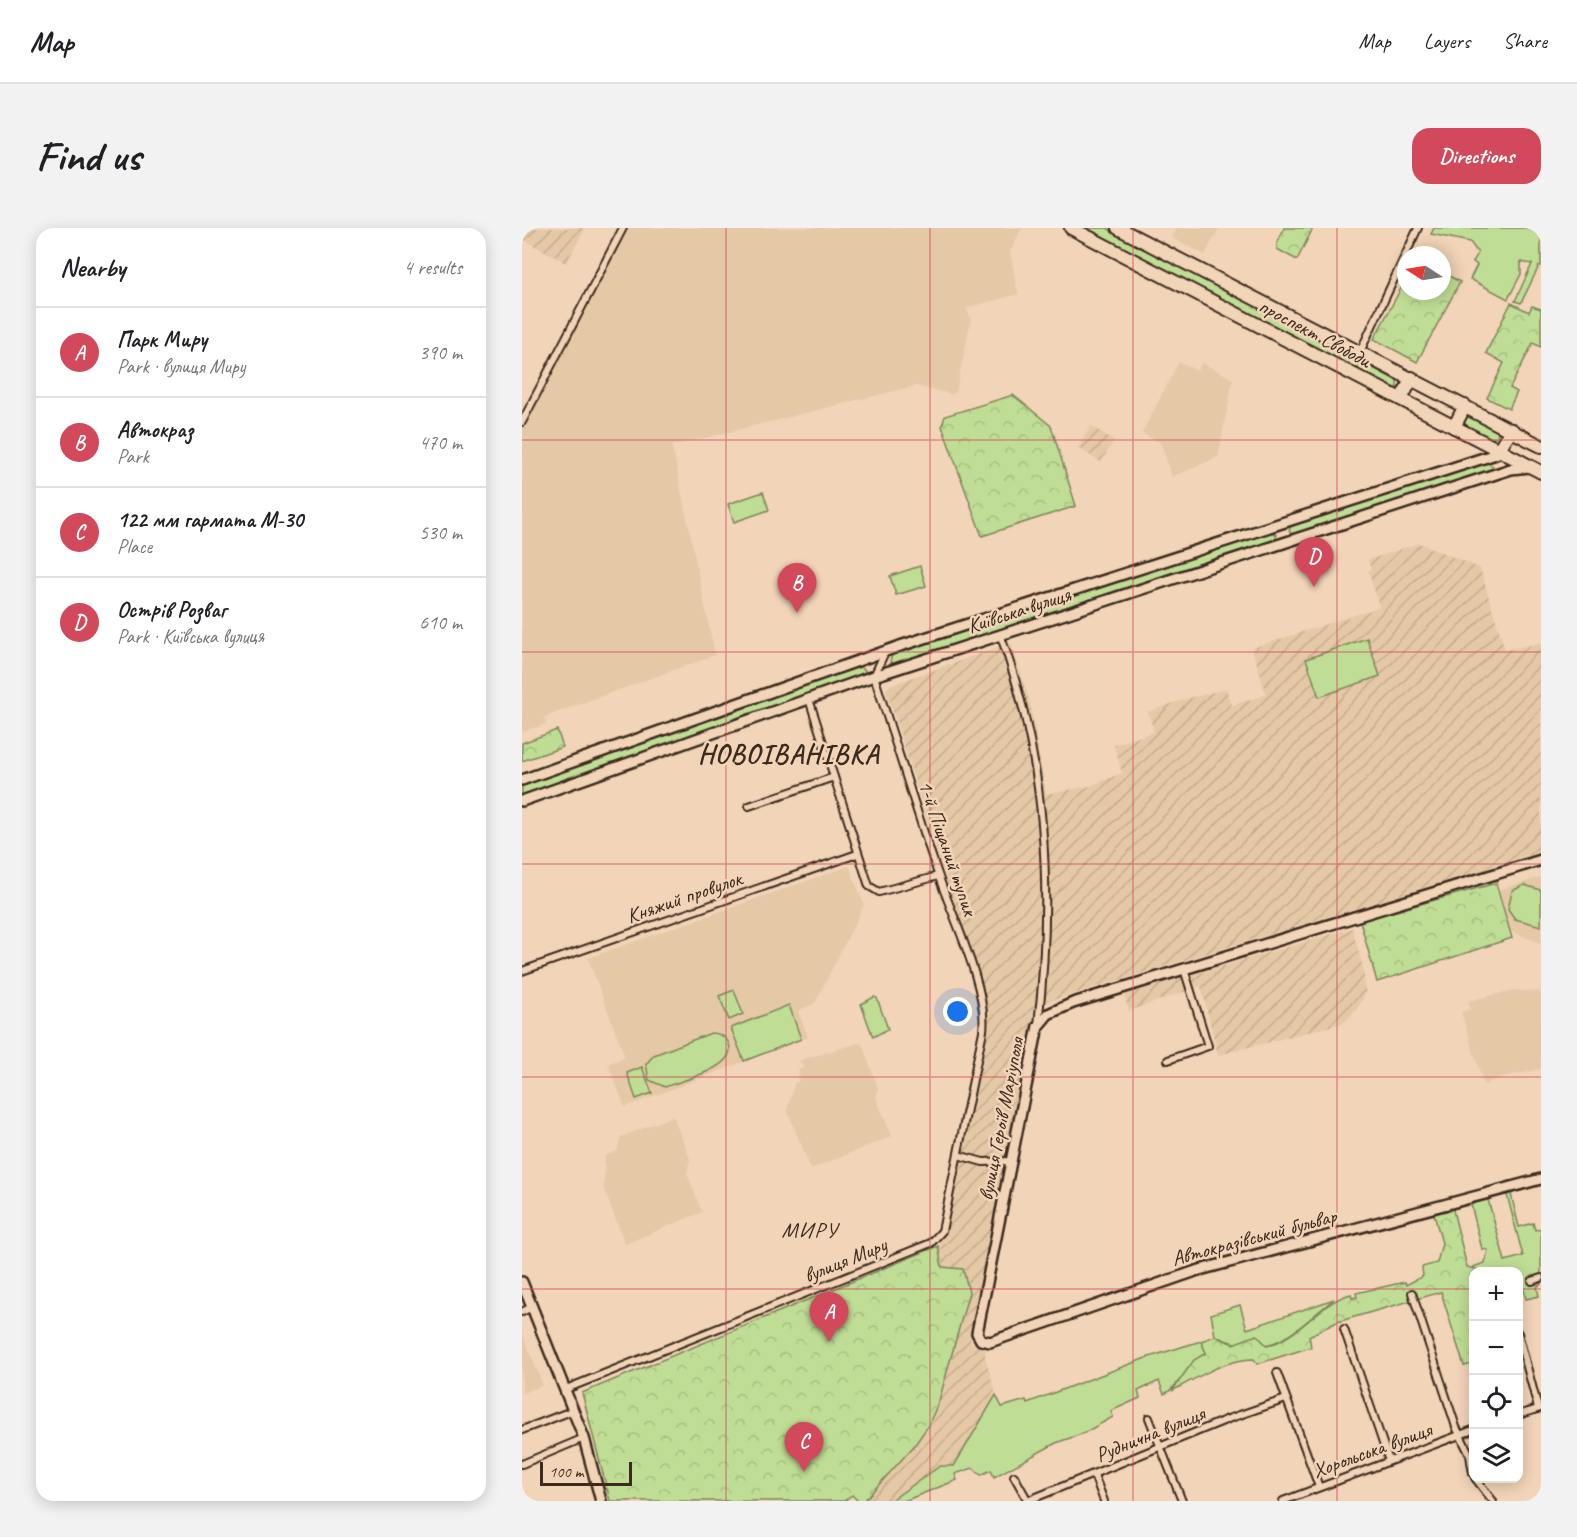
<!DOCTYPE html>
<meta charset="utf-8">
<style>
:root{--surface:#fff;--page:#f2f2f2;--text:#202124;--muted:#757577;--line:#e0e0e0;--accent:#d1495b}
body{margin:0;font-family:Caveat,sans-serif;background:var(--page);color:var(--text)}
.controls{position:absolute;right:18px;bottom:18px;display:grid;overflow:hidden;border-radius:12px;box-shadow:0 3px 15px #0003}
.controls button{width:54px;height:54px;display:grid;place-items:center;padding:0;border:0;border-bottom:2px solid var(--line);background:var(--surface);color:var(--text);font:30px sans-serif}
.compass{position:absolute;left:875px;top:18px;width:54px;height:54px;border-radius:50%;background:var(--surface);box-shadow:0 3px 15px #0003;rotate:282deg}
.scale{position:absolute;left:18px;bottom:15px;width:92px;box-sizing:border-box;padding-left:6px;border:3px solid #3b2a1e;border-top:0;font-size:16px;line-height:21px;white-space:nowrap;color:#3b2a1e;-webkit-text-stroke:4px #f2d4b8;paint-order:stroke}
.you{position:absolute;left:436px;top:784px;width:21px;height:21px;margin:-15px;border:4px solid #fff;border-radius:50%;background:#1a73e8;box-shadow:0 0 0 9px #1a73e833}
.badge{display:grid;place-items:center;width:39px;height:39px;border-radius:50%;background:var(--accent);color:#fff;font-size:20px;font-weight:700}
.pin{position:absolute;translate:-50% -50px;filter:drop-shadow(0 2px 3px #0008)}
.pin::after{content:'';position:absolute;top:32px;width:21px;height:18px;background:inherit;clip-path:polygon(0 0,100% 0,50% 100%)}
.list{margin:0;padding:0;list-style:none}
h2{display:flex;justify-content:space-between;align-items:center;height:78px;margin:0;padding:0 24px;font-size:26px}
h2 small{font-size:20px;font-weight:400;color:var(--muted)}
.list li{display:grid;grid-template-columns:39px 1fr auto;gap:18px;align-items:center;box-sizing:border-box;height:90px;padding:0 24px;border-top:2px solid var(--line)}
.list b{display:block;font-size:22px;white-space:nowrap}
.list p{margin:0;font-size:20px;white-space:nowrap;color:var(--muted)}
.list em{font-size:20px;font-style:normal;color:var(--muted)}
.icon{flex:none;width:33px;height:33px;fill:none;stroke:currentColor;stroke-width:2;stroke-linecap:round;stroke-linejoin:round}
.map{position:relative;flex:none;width:1019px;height:1273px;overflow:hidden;border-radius:18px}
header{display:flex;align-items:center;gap:36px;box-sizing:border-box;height:84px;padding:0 30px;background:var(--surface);border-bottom:2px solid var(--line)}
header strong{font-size:28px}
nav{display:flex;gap:33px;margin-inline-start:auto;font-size:21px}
.intro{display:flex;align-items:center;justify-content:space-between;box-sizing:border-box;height:144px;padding:0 36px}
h1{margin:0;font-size:42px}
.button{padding:15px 27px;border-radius:18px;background:var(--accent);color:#fff;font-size:21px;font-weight:700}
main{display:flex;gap:36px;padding:0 36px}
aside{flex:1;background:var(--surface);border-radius:18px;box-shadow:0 3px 15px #0003}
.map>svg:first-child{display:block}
</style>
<header>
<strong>Map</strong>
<nav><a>Map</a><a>Layers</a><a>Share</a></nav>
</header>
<div class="intro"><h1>Find us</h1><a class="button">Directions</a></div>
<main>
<aside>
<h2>Nearby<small>4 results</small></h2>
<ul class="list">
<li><span class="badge">A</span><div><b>Парк Миру</b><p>Park · вулиця Миру</p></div><em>390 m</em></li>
<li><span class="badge">B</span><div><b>Автокраз</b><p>Park</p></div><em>470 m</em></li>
<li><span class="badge">C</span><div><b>122 мм гармата М-30</b><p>Place</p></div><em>530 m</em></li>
<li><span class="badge">D</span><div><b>Острів Розваг</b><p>Park · Київська вулиця</p></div><em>610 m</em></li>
</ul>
</aside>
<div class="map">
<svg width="1019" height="1273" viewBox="0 0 1019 1273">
<defs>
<pattern id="industrial-furrows" width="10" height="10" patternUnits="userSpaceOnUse" patternTransform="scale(1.5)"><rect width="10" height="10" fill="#e5c8a6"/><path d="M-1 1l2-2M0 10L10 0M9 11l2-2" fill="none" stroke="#c5ac8e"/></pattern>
<pattern id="forest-crowns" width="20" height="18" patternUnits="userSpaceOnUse" patternTransform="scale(1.5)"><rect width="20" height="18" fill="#bfdd94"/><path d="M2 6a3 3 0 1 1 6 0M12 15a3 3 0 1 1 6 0" fill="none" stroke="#a5be7f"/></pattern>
</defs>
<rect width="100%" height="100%" fill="#f2d4b8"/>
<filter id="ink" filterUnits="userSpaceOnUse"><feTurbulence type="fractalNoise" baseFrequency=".0167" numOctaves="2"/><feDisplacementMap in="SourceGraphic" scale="12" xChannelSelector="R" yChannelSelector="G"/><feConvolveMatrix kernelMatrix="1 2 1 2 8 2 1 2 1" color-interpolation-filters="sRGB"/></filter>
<g filter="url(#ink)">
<g fill="#e5c8a6">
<path d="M101 0H500L488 24 496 66 444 80 449 91 434 164 430 166 394 158 376 162 150 218 193 427 22 489 24 496 0 504V186Z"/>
<path d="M655 0H697L683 27 650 10Z"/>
<path d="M657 134 675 143 680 135 711 151 696 229 650 249 639 215 620 205Z"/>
<path d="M327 638 342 677 293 775 276 783 286 809 103 879 86 836 103 829 66 730Z"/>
<path d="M1019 649V715L990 704 976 662Z"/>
<path d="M993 762 1019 764V841L976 850 962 857 939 784 948 781 946 773Z"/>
<path d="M336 815 340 816 356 860 354 870 370 908 289 941 265 882 273 854H276L277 841H280L281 836 278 835 279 832Z"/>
<path d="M151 888 168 931 165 945 180 984 103 1016 82 961 83 928 95 923 99 909Z"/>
<path d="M0 1105 21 1157 0 1165Z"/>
</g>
<g fill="url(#industrial-furrows)">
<path d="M60 0 63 1 44 35 0 11V0Z"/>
<path d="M569 198 592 212 579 234 556 220Z"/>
<path d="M897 315 958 340 983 422 1019 415V624L525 774 514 781 448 1114 464 1119 463 1128 474 1167 432 1238H417L368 1273H343L392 1218 406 1198 417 1173 447 1064 420 1039 416 1018 423 1005 465 797 462 769 364 462 369 457 489 415 508 475 524 566 568 558 600 545 592 517 632 504 626 484 660 472 704 461 710 477 744 467 730 420 858 379 846 343 849 341 846 332Z"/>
<path d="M830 700 841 740 844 765 835 781 821 795 696 827 679 758 607 783 602 767Z"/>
</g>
<g fill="#bfdd94" stroke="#7d8459" stroke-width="1.5">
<path d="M557 0H585L826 126 827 135 825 137Z"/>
<path d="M912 0H1019V38H1017L999 75 993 73 1010 36 999 34V46L986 71 948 51 955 37 951 34 956 25 948 14 909 6Z"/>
<path d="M837 135 844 136 875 153V159L872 162 835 143Z"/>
<path d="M947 187 975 201 976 209 968 211 944 198 942 192Z"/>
<path d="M965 235 971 238 968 244 772 307 767 303 769 297Z"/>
<path d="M241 264 247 282 212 294 206 276Z"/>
<path d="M750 304 755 307 752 313 373 437 368 433 370 427Z"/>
<path d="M398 338 404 358 374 367 368 348Z"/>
<path d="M845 410 858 448 797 469 784 431Z"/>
<path d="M338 439 343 442 342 447 0 569V558Z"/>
<path d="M1002 657 1019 662V698L993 691 986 681 990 663Z"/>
<path d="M212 762 221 786 207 792 197 768Z"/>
<path d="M352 769 355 770 366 801 351 809 339 776Z"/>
<path d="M267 777 279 811 222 833 209 800Z"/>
<path d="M189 805C196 805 204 808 207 816 216 840 160 852 143 859L127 852 124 836 132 827Z"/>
<path d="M120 839 130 865 114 871 105 845Z"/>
<path d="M988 962 997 999 1011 995 1013 1002 1019 1001V1056L1015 1059 1017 1068 1004 1071 1001 1058H997L996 1044 955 1043 951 1039 963 1035 966 1022 960 1021 948 972 965 968 983 1033 1001 1028 984 963Z"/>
<path d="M812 1071C769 1105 751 1134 693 1108L689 1086 718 1077 725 1101Z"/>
<path d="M679 1113 684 1125C664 1136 657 1160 642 1166L637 1153 616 1163 618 1170 589 1183 591 1189 562 1205 534 1215 472 1249 469 1242 459 1247 451 1240 433 1246 435 1252 382 1273H368L418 1238H432L474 1167 480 1179 504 1172 505 1175 624 1130Z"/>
</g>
<g fill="url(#forest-crowns)" stroke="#7d8459" stroke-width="1.5">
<path d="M762 0H791L775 32 755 21V16Z"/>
<path d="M920 44 938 54 895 134 852 111 884 51V63H920Z"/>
<path d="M989 75 1007 84 1010 78 1019 81V119L1011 115 988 160 995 164 987 181 965 170 982 135 964 125Z"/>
<path d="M491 167 529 198 554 278 460 308 420 198 423 188Z"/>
<path d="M35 502 41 519 0 533V515Z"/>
<path d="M974 655 990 710 855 754 838 693Z"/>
<path d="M930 978 945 1039 956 1042 951 1044V1077L947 1078C952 1098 951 1114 951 1136L942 1138 919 1064 815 1094 787 1108 789 1119 735 1136 732 1131C703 1131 675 1150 650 1163L672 1132 684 1125 679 1113 693 1108 711 1116 735 1107 745 1118C777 1110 796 1075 829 1066L830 1070 835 1069 834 1065 883 1054 884 1057 901 1048 900 1039 915 1035 920 1015 911 983Z"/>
<path d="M416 1018 420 1039 441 1041 447 1064 417 1173 406 1198 392 1218 342 1273H336L330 1267 322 1273H88L60 1165Z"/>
</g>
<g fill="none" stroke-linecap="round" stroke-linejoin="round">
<g stroke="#3b2a1e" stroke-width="10">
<g id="street">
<path d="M838 124 896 0"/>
<path d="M0 194 101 0"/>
<path d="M478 406C525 532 531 664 516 797"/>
<path d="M287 471 347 658 357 664 416 648"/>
<path d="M227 578 312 549"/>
<path d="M0 743 335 626"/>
<path d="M646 832 686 818 662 741"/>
<path d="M436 927 461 934 489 933"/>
<path d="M1010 1053 1019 1050"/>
<path d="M890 1065 934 1199 948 1227 951 1246"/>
<path d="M0 1084 10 1079"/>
<path d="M822 1101 867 1233"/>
<path d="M996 1105 1016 1180"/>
<path d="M755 1145 797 1259"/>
<path d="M44 1161 409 1015 420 1003 461 803C466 761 431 690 417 649 394 583 374 515 352 448L363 424"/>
<path d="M996 1187 1019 1180"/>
<path d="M627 1190 660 1273"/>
<path d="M0 1202 52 1182"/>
<path d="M0 1236 62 1210"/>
<path d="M572 1247 582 1273"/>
<path d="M492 1248 506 1273"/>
<path d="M953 1250 971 1273"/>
<path d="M505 1273 706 1191 764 1171"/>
<path d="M761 1273 951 1202"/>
</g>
</g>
<g stroke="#3b2a1e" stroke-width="14">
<g id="secondary">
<path d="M0 552 378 418 974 226 976 222"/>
<path d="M0 573 340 452 989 241 1007 239"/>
<path d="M1019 632 551 775 526 786 516 798 455 1105 459 1112 468 1114 674 1043 1019 951"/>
<path d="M0 1054 62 1210 79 1273"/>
</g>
</g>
<g stroke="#3b2a1e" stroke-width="16">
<g id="highway">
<path d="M549 0 1019 244"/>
<path d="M596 0 1019 218"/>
<path d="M879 171 890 150"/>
<path d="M932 199 943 178"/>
<path d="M976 222 990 202"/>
</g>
</g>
<use href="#street" stroke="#f2d4b8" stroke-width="6"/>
<use href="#secondary" stroke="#f2d4b8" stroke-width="9"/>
<use href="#highway" stroke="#f2d4b8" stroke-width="12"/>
</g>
</g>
<path fill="none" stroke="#d1495b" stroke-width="1.5" stroke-opacity="0.55" d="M204 0V1273M408 0V1273M611 0V1273M815 0V1273M0 212H1019M0 424H1019M0 636H1019M0 849H1019M0 1061H951M996 1061H1019"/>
<g text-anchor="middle" stroke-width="5" stroke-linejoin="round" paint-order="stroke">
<g font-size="21" fill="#3b2a1e" stroke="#f2d4b8">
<text transform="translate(793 105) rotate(28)" y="7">проспект Свободи</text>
<text transform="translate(497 382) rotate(-18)" y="7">Київська вулиця</text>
<text transform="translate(426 620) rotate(71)" y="7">1-й Піщаний тупик</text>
<text transform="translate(162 669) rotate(-19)" y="7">Княжий провулок</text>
<text transform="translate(479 891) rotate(-79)" y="7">вулиця Героїв Маріуполя</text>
<text transform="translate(732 1009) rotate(-15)" y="7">Автокразівський бульвар</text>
<text transform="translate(323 1032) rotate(-22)" y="7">вулиця Миру</text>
<text transform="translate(628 1206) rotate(-22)" y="7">Руднична вулиця</text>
<text transform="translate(850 1222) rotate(-20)" y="7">Хорольська вулиця</text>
</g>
<g font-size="22" letter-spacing="1.5" fill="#3b2a1e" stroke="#f2d4b8">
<text x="288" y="1009">МИРУ</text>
</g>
<g font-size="27" font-weight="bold" letter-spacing="1.5" fill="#3b2a1e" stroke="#f2d4b8">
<text x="267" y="535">НОВОІВАНІВКА</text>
</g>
</g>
</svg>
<div class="controls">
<button>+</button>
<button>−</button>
<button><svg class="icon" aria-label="locate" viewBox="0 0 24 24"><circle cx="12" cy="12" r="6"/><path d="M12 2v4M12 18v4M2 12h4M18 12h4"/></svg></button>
<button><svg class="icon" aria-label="layers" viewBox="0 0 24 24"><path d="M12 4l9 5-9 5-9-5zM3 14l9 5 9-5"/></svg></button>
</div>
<svg class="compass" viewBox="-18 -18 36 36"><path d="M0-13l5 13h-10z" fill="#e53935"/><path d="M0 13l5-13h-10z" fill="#757577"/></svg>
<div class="scale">100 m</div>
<div class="you"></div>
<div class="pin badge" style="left:307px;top:1114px">A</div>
<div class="pin badge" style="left:275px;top:385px">B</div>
<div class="pin badge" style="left:282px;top:1244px">C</div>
<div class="pin badge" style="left:792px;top:359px">D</div>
</div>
</main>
